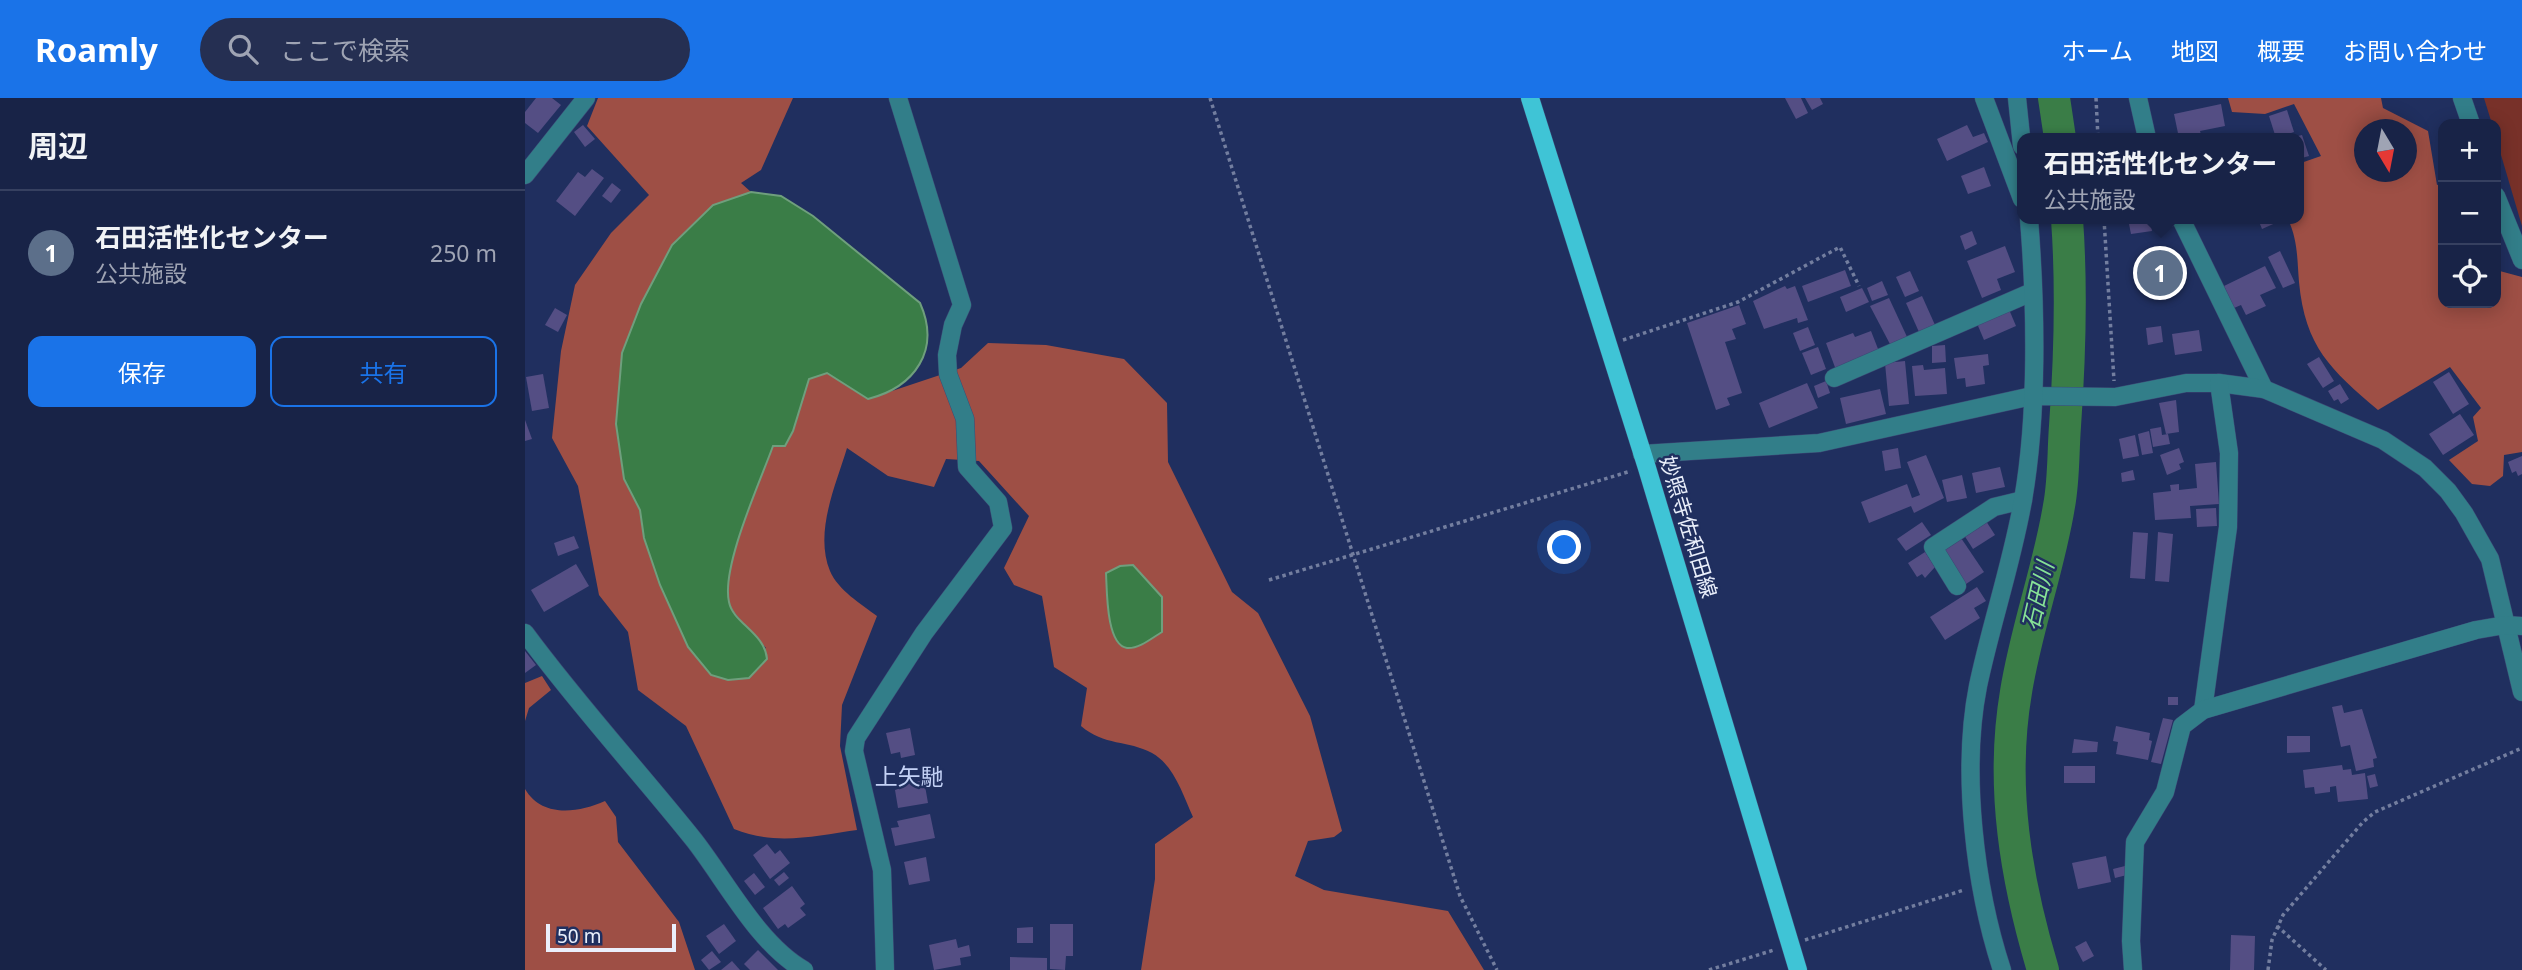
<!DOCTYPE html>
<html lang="ja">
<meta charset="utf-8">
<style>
:root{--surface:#182347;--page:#252f52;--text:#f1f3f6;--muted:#9fa4b4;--line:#364060;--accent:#1a73e8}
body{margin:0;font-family:"Noto Sans","Noto Sans JP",sans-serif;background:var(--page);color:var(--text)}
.controls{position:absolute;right:21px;top:21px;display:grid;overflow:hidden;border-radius:14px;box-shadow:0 4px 18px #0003}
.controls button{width:63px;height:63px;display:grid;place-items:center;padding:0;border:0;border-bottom:2px solid var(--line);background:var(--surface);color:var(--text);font:35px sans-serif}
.compass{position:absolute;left:1829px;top:21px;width:63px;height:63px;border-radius:50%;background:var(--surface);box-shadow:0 4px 18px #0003;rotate:170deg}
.scale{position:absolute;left:21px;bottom:18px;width:130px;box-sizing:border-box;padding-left:7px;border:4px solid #eaeffb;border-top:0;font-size:19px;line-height:24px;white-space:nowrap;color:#eaeffb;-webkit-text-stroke:5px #202f5f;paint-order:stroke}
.you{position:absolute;left:1040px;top:450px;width:24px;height:24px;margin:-18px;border:5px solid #fff;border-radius:50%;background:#1a73e8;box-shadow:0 0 0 10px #1a73e833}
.badge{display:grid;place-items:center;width:46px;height:46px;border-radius:50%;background:var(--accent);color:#fff;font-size:23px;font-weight:700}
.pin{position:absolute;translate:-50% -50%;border:4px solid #fff;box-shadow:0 2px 7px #0006}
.popup{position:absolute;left:1492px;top:35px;width:287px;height:91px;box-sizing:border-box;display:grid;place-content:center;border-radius:14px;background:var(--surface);filter:drop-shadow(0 2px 5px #0005);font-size:23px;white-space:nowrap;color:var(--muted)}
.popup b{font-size:26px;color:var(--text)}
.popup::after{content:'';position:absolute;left:50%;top:100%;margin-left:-14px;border:14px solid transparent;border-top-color:var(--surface)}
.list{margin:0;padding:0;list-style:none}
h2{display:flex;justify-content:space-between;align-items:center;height:91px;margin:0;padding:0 28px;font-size:30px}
h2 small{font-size:23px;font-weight:400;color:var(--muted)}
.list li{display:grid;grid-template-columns:46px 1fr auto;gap:21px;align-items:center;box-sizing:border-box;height:126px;padding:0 28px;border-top:2px solid var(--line)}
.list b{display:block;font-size:26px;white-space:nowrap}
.list p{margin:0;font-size:23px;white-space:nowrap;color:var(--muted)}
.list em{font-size:23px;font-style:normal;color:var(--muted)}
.actions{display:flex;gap:14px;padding:21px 28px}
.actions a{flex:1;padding:16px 0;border:2px solid var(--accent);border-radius:14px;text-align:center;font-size:24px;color:var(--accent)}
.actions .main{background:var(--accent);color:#fff}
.icon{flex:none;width:38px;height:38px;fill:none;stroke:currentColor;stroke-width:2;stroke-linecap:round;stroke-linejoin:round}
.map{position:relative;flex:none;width:1997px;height:872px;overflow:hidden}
header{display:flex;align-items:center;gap:42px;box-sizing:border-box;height:98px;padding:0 35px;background:var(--accent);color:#fff}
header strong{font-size:33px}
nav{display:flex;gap:38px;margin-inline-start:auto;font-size:24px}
.search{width:490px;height:63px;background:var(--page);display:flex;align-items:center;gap:18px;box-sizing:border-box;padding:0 24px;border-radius:38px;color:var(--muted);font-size:26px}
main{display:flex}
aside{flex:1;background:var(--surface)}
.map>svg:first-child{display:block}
</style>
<header>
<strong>Roamly</strong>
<div class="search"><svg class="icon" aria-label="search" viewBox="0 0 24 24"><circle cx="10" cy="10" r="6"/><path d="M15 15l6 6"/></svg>ここで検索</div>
<nav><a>ホーム</a><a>地図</a><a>概要</a><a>お問い合わせ</a></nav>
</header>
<main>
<aside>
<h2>周辺<small></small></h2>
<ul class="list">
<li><span class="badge" style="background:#5c6f8a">1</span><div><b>石田活性化センター</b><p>公共施設</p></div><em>250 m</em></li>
</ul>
<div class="actions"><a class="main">保存</a><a>共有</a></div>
</aside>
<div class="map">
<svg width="1997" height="872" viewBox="0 0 1997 872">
<rect width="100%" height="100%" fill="#202f5f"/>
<path fill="#783129" d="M1959 0H1997V128L1971 40V26H1967Z"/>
<g fill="#9e4f45" fill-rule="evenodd">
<path d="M73 0H268L236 72 216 85 226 94 188 107 147 147 116 206 97 255 99 381 115 412 119 440 135 487 163 549 186 577 241 550C233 540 206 515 204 504 197 468 235 384 248 348H260L268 333 284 280 302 275 343 301 436 270 463 245 521 247 599 261 642 305 643 364 707 494 733 515 785 618 817 733 809 739 783 743 770 778 799 792 923 813 959 872H616L630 781V746L668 719C658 697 649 667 627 655 603 642 579 648 556 628L562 590 529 569 517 498 489 487 479 470 504 418 454 363 421 361 409 389 363 378 322 350C311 387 289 434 305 473 313 492 336 506 352 518L317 607 315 648 332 732C290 738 250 748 209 731L161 628 113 592 103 534 74 497 53 388 27 340 36 253 50 187 86 135 124 97 62 28ZM608 467 623 484 636 534 614 547 601 550Z"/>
<path d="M1703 0H1856L1858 10 1903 33 1912 87 1918 85V205H1971V172L1997 179V354L1979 357 1978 378 1965 388 1947 386 1924 362 1953 343 1948 319 1956 310 1925 269 1853 312C1806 272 1780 249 1774 184 1772 160 1773 143 1763 121H1773V66L1796 58 1769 6 1740 16 1707 14ZM1840 32H1882V74H1840Z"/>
<path d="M17 578 26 592 4 610 0 623V585Z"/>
<path d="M0 691C17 720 53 715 80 703L91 719 93 744 154 824 170 872H0Z"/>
</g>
<g fill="#3a7d47" stroke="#6f9f7d" stroke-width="2">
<path d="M226 94 256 98 288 118 395 205C416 252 390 289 343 301L302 275 284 281 268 333 260 348H248C235 384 196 469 204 504 208 525 240 535 242 561L224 580 203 582 186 577 163 549 135 487 119 440 115 412 99 381 91 326 97 255 116 206 147 147 188 107Z"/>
<path d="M608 467 637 499V534C627 540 614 551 602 550 581 547 582 492 581 475L595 468Z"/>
</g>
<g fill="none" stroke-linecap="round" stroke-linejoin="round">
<g stroke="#3a7d47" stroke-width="32">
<path d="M1529 0 1535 40"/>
<path d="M1518 872C1491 782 1475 688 1491 594 1501 531 1524 470 1534 408 1539 382 1538 354 1540 328 1545 258 1547 190 1542 121"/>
</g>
</g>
<g fill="#544e84">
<path d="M11 0H27L36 7 13 35 0 25V14Z"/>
<path d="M1260 0H1276L1283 15 1271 21Z"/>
<path d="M1280 0H1295L1298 6 1287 12Z"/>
<path d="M1696 6 1700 28 1675 33 1677 40H1654L1649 16Z"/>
<path d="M1762 12 1769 34 1751 40 1744 18Z"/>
<path d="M58 27 70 41 60 49 49 34Z"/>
<path d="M1442 27 1448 39 1459 35 1463 44 1422 63 1412 41Z"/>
<path d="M1777 37 1784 58 1773 61V38Z"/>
<path d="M1459 69 1466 88 1443 96 1436 78Z"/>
<path d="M67 71 79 80 50 118 31 103 53 74 60 79Z"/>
<path d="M87 85 96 92 86 105 77 98Z"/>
<path d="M1603 121H1625L1627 133 1606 136Z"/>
<path d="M1630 121H1647L1649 128 1633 132Z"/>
<path d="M1733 121H1754L1755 123 1737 131Z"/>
<path d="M1447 133 1452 146 1440 152 1435 138Z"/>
<path d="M1480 148 1490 174 1472 181 1476 192 1457 200 1442 163Z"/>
<path d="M1755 153 1770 185 1758 190 1743 159Z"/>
<path d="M1648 159 1652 185 1622 190 1618 164Z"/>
<path d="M1740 168 1751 190 1735 197 1741 208 1721 217 1716 207 1709 210 1699 188Z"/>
<path d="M1320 172 1326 188 1283 204 1277 188Z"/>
<path d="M1385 173 1394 193 1380 199 1371 179Z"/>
<path d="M1357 183 1363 197 1347 203 1342 190Z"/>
<path d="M1260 188 1262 191 1270 188 1283 222 1273 225 1272 220 1239 231 1228 203Z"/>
<path d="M1337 190 1344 204 1321 214 1315 199Z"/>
<path d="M1397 198 1410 227 1394 234 1381 205Z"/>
<path d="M1364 200 1383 241 1366 248 1345 208Z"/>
<path d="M1214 207 1221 226 1207 231 1211 241 1200 244 1217 295 1202 300 1205 307 1191 312 1162 225Z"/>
<path d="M1483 209 1491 228 1459 242 1451 223Z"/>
<path d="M30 210 42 217 33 234 20 227Z"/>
<path d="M1636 228 1638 244 1623 247 1621 230Z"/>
<path d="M1283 229 1290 247 1275 253 1268 235Z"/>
<path d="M1674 232 1677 253 1650 257 1647 236Z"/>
<path d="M1346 233 1355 256 1311 272 1301 245 1328 235 1330 239Z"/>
<path d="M1420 247 1421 264 1407 265V248Z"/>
<path d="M1293 249 1301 271 1286 277 1277 255Z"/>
<path d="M1463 256 1464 267 1458 268 1460 286 1441 289 1440 280 1432 281 1429 260Z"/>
<path d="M1794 259 1809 283 1798 290 1782 266Z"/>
<path d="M1380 263 1384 306 1364 308 1360 265Z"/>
<path d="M1398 267 1399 272 1420 270 1422 296 1390 298 1387 268Z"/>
<path d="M1924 274 1944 306 1928 316 1908 284Z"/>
<path d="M18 276 24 310 7 313 1 279Z"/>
<path d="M1301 283 1305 295 1293 300 1289 288Z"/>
<path d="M1282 285 1293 310 1244 330 1234 305Z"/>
<path d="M1815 286 1824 301 1816 306 1813 301 1809 303 1803 293Z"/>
<path d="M1355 291 1361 316 1321 326 1315 300Z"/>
<path d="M1651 302 1654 334 1641 336 1634 305Z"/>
<path d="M1935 316 1949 337 1918 357 1904 336Z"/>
<path d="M0 322 7 341 0 343Z"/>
<path d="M1636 329 1637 337 1643 336 1645 346 1628 349 1625 331Z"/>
<path d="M1624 333 1628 355 1617 357 1613 336Z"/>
<path d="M1610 337 1614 358 1598 361 1594 341Z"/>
<path d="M1373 350 1376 370 1360 373 1357 353Z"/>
<path d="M1654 350 1659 364 1654 366 1656 371 1642 377 1635 357Z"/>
<path d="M1401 357 1419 400 1389 415 1386 408 1344 425 1336 404 1382 386 1387 400 1395 397 1382 364Z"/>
<path d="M1997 358V376L1993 378 1991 373 1987 375 1983 364Z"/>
<path d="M1691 364 1694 406 1665 408 1666 420 1630 422 1628 395 1646 393 1645 387 1654 386V392L1672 390 1670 366Z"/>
<path d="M1475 369 1480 389 1451 395 1447 375Z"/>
<path d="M1608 372 1610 382 1597 384 1596 375Z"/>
<path d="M1437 377 1442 400 1422 404 1417 382Z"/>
<path d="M1691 410 1692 428 1672 429 1671 411Z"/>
<path d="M1461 423 1470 437 1448 451 1439 437Z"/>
<path d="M1397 424 1406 437 1381 453 1372 441Z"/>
<path d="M1608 434 1623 435 1620 481 1605 480Z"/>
<path d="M1633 434 1648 436 1644 484 1630 483Z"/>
<path d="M49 438 54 450 33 458 29 445Z"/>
<path d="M1436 440 1459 474 1441 486 1418 452Z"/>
<path d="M1400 454 1410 469 1400 480 1397 476 1392 479 1383 465Z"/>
<path d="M51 466 64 488 19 514 6 492Z"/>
<path d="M1452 489 1461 503 1449 510 1455 520 1420 542 1405 519Z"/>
<path d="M0 553 11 567 0 575Z"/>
<rect x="1643" y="599" width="10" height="8"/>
<path d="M1817 607 1819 615 1837 611 1852 660 1848 661 1849 669 1831 673 1825 647 1816 649 1807 609Z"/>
<path d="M1638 620 1648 622 1636 666 1626 664Z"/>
<path d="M1591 628 1625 635 1624 642 1627 643 1623 662 1591 656 1593 644 1588 643Z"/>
<path d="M385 630 390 657 376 660 375 654 366 656 361 635Z"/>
<path d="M1762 638H1785V654L1762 655Z"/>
<path d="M1549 641 1573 644 1572 654 1547 655Z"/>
<path d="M1817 667 1818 672 1826 671 1827 677 1840 675 1843 701 1813 704 1811 688 1805 689V694L1790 696 1789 689 1780 690 1778 672Z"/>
<rect x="1539" y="668" width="31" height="17"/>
<path d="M1850 676 1853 688 1845 690 1842 678Z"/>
<path d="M399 682 403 705 373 710 370 692 376 690V687Z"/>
<path d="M405 716 410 740 370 748 366 730 374 729 372 723Z"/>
<path d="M242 746 250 756 255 752 265 765 245 781 228 757Z"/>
<path d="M1581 758 1586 784 1553 791 1547 765Z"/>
<path d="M401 759 405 783 384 787 379 764Z"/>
<path d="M1600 768 1602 777 1590 780 1588 771Z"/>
<path d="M259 774 264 780 254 788 249 782Z"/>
<path d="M229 775 240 789 230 797 219 783Z"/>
<path d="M267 788 280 806 275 810 281 817 263 830 260 826 253 831 238 810Z"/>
<path d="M199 826 211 843 194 856 181 838Z"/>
<path d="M525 826H548V858H541L540 872 525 871Z"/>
<path d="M508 829V845H492V830Z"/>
<path d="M1706 837 1730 838 1729 872H1705Z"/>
<path d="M431 841 433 850 444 847 446 858 435 860 436 867 409 872 404 847Z"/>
<path d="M1561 843 1569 858 1558 864 1550 849Z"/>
<path d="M233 852 253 872H225L219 866Z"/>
<path d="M187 853 196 864 184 872 176 862Z"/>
<path d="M485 859 522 860V872H485Z"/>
<path d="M207 863 215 872H196Z"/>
</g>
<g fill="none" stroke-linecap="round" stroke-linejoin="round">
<g stroke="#3c4a75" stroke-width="19">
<g id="minor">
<path d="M1459 0 1497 101"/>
<path d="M1492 0 1497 48"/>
<path d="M1613 0 1622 40"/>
<path d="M1937 0 1946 26"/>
<path d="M0 77 61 0"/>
<path d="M1971 98 1997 162"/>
<path d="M1656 121 1739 291"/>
<path d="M1309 280 1507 194"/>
<path d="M1117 356 1294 345 1507 298 1590 299 1661 285H1694L1739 291 1858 342 1900 370 1923 393 1939 415 1965 461 1997 594"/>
<path d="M1432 488 1408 449 1469 409 1498 402"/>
<path d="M0 535C53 607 113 672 169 742 201 783 234 847 279 872"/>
<path d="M1678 612 1703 429 1704 355 1694 285"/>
<path d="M360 872 357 772 329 653 331 640 399 535 478 430 473 404 442 369 440 321 423 276 422 257 428 227 437 207 373 0"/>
<path d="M1477 872C1450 790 1436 674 1453 588 1466 526 1487 465 1498 402 1513 316 1511 208 1504 121"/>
<path d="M1608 872 1606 843 1610 744 1640 694 1657 628 1678 612 1951 532 1980 527 1997 528"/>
</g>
</g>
<g stroke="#3c4a75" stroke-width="19">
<path id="major" d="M1005 0 1122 370 1273 872"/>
</g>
<g stroke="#737e9f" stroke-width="3.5" stroke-dasharray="3.5 3.5" stroke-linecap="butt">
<path d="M685 0 935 798 972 872"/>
<path d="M1571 0 1573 40"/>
<path d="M1579 121 1589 283"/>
<path d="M1098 242 1213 204 1315 149 1334 188"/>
<path d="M744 482 1106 373"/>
<path d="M1752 828 1801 872"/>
<path d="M1280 842 1439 792"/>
<path d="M1184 872 1249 852"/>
<path d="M1743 872 1747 842 1758 817 1838 724 1850 714 1997 650"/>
</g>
<use href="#minor" stroke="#327e89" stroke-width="18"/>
<use href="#major" stroke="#3fc4d6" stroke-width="18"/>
</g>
<g text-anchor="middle" stroke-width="5" stroke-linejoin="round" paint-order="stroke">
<g font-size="21" fill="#eaeffb" stroke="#202f5f">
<text transform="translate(1163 429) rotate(73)" y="7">妙照寺佐和田線</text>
</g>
<g font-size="23" font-style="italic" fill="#87e296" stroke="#202f5f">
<text transform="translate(1513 498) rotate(-77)" y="8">石田川</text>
</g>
<g font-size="23" fill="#c4d2f6" stroke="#202f5f">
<text x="384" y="687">上矢馳</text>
</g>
</g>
</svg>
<div class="controls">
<button>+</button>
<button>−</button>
<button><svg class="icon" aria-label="locate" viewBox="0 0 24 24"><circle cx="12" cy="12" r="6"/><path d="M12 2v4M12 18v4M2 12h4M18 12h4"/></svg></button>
</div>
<svg class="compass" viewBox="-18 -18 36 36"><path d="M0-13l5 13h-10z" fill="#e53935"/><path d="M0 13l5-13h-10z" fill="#9fa4b4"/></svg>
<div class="scale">50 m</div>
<div class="you"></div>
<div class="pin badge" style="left:1635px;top:175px;background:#5c6f8a">1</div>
<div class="popup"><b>石田活性化センター</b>公共施設</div>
</div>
</main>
